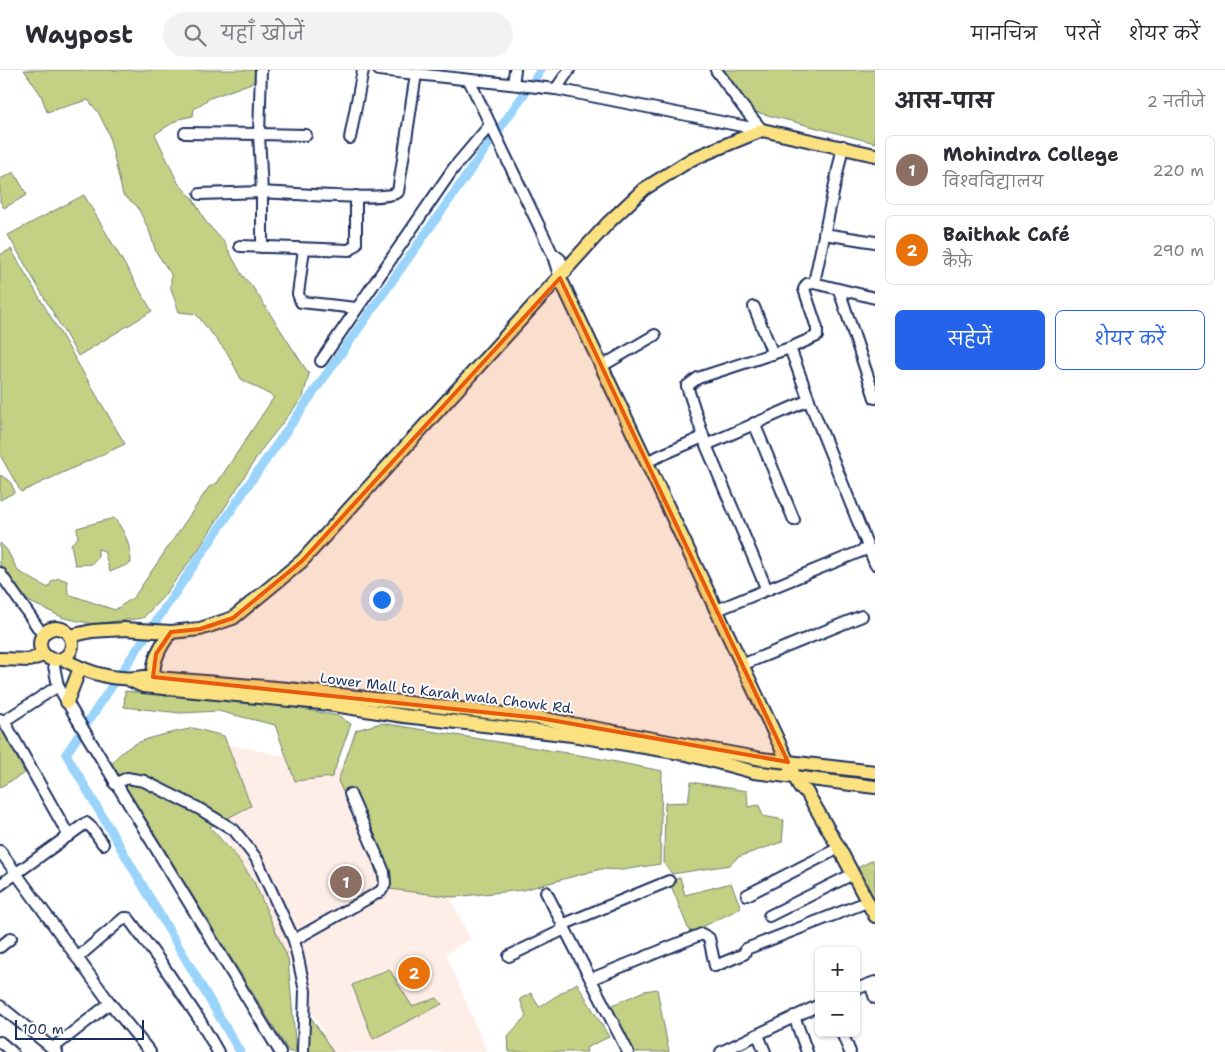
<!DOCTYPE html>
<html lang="hi">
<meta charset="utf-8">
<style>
:root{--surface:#fff;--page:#f2f2f3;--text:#2b2b33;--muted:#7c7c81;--line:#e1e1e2;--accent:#2563eb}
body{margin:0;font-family:"Shantell Sans","Playpen Sans Deva",sans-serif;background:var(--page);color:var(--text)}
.controls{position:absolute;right:15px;bottom:15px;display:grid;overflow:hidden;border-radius:8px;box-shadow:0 1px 4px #0004}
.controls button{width:45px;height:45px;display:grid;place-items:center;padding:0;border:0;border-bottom:1px solid var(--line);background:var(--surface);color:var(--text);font:25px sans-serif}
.scale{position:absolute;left:15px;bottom:12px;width:129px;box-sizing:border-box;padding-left:5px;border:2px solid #1b2f5e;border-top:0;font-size:14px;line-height:18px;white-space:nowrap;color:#1b2f5e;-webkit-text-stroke:4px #fff;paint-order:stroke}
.you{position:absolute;left:381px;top:529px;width:18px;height:18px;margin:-12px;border:4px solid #fff;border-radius:50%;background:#1a73e8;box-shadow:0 0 0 8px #1a73e833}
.badge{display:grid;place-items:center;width:32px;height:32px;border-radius:50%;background:var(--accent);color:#fff;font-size:16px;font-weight:700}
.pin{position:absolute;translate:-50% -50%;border:2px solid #fff;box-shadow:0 1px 5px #0006}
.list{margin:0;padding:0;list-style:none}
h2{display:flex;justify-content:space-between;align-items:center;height:65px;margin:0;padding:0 20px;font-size:21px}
h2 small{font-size:16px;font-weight:400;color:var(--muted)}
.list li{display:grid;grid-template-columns:32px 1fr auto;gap:15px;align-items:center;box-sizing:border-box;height:70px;margin:0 10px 10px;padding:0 10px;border:1px solid var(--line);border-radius:8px}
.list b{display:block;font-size:19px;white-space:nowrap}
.list p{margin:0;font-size:16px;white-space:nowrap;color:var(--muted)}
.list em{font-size:16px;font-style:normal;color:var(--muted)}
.actions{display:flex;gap:10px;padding:15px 20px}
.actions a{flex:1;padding:11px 0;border:1px solid var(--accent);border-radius:8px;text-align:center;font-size:18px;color:var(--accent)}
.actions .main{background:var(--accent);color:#fff}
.icon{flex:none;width:28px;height:28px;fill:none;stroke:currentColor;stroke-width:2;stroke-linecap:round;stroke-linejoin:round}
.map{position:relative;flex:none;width:875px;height:982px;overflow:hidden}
header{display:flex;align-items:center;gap:30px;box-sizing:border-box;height:70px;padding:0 25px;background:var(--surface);border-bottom:1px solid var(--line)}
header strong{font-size:24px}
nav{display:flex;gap:28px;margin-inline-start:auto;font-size:18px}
.search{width:350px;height:45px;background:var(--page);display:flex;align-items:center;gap:12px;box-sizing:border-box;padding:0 18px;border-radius:28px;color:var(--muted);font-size:19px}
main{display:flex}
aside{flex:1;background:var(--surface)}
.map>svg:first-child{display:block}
</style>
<header>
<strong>Waypost</strong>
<div class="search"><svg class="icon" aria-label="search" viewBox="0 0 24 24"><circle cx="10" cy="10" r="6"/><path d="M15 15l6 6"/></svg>यहाँ खोजें</div>
<nav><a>मानचित्र</a><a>परतें</a><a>शेयर करें</a></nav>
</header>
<main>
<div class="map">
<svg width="875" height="982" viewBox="0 0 875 982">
<rect width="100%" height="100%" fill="#fff"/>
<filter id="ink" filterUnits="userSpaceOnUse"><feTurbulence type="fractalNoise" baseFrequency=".02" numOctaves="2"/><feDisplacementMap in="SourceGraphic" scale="10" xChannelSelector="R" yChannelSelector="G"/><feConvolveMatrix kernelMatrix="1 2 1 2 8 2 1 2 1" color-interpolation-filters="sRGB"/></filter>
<g filter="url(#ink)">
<path fill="#ffeee8" d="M205 670 391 707 409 738 470 869 446 884 487 982H332L278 869 219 756Z"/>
<g fill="#c4d084" stroke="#708071">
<path d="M24 0H260V10L210 28 194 39 193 46 179 49 155 64 178 113 193 129 206 152 224 172 242 205 252 216 309 304 303 327 262 379 198 480 163 527 143 548 93 554 64 548 30 532 8 515 2 496H0V473L7 480 18 501 48 518 52 511 59 508 67 511 68 524 115 540 134 527 209 417 217 413 274 327 241 309 228 284 196 244 179 242 171 219V204L156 182 149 160 137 136 123 125 108 62 98 42 88 30 47 42 41 25Z"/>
<path d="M724 0H875V73L752 41Z"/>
<path d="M14 102 27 125 4 138 0 131V109Z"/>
<path d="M84 125 152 241 78 286 8 165Z"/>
<path d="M11 179 125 374 21 422 0 385V185Z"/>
<path d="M0 405 10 411 15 422 0 430Z"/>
<path d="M114 448C125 461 131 476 131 493L110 502 104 481 98 479V486L92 494 75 495 71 474 78 468 77 458Z"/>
<path d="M125 621 282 635 339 646 351 654 332 707 295 711 275 655 218 641 181 643 124 637Z"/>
<path d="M381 653 591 687 662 701 660 794 623 800 601 799 523 820 453 827 381 818 367 774 338 711 356 660Z"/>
<path d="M0 657 25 703 0 717Z"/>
<path d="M193 658 224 666 251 736 210 757 236 786 254 812 288 889 296 982H289L112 694C127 668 166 665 193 658Z"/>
<path d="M691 712 747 721 748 737 759 735 763 746 784 750 782 772 738 787 730 795 672 804 664 794 665 733 688 732Z"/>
<path d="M873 790 875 795 874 830 857 798Z"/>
<path d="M680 807 685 825 731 813 741 838 690 863 670 813Z"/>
<path d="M389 899 412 936 437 928 442 934 373 969 352 915Z"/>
<path d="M577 913 609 967 586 978 587 982H509L508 966 526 946 520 929 531 923 539 937Z"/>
<path d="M657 919 669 982H635L610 936 644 921Z"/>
<path d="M307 941 333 982H309Z"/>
</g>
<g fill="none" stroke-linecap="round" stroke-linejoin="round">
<path stroke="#9ad4fa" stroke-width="9" d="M240 982 66 684 249 414 541 0"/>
<g stroke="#1b2f5e" stroke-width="14">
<g id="minor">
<path d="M379 0 556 19 762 60"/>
<path d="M716 0 743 37 762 60"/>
<path d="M469 10 552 183 560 208"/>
<path d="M513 14 515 0"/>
<path d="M556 19 569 0"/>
<path d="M185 63 259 64 261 0"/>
<path d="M350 68 363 0"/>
<path d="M200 124 262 122 259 64 306 65"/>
<path d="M824 164 875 172"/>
<path d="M240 176 350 180 356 174V126"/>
<path d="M262 177V122C284 123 386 132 398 122L416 4"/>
<path d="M304 179 298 224 301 232 356 238"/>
<path d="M552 183 560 189 566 202"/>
<path d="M814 213 875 228"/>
<path d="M839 220 875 328"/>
<path d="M754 237 773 284"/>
<path d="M790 278 809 330 875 494"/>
<path d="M321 291 453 99 490 55"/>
<path d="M602 296 655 265"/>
<path d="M754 353 794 450"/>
<path d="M706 375 809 330"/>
<path d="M648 391 703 367"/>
<path d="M0 503 43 565"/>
<path d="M767 520 706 375 687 316 698 308 790 278 817 266V258L804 219 807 214 814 213 843 76"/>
<path d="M717 540 869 478"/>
<path d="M53 591 58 616 77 649 280 982"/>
<path d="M749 592 862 546"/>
<path d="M0 649 4 651 58 616"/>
<path d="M4 651 69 766"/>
<path d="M115 714 127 708 144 711 198 738 234 760 256 788 294 870 305 921 303 982"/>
<path d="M0 781 110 933 150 982"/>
<path d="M0 815 86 753 92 758 103 774"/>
<path d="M546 822 628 982"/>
<path d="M747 825 839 778"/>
<path d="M769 846 853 804"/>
<path d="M562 855 669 811"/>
<path d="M294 870 381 821 385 814 384 802 350 724"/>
<path d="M0 877 11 868"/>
<path d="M509 886 565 859"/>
<path d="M77 888 124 848H128L162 894 199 949 218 982"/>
<path d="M591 909 702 864 709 868 715 896 744 884 746 879 867 832"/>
<path d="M870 914 875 928"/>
<path d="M856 919 875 912"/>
<path d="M0 936 57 982"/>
<path d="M794 946 807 982"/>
<path d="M842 963 850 982"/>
<path d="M758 965 765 982"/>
<path d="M0 972 12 982"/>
<path d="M53 978 110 933"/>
<path d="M721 982 819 935"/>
</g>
</g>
<g stroke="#1b2f5e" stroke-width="16">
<g id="major">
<path d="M560 208 795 707 800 718 806 721 839 778 875 846"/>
<circle cx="56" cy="574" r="16"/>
<path d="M70 566 92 561 124 559 171 562 200 559 233 548 302 491 608 153 644 119 665 106 692 89 762 60 875 85"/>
<path d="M0 589 29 590 44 585"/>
<path d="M63 589C88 603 116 612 145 607L288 619 539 648 762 689 875 702"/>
<path d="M153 607C153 589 160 576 171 562"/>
<path d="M130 610 143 616 321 633 404 646 572 665 687 684 754 702 875 717"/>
<path d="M67 632 80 598"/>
</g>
</g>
<use href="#minor" stroke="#fff" stroke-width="10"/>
<use href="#major" stroke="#fbe180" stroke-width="12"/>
</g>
</g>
<path fill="#e8590c" fill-opacity="0.2" stroke="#e8590c" stroke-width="4" stroke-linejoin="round" d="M560 208 788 692 539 648 153 607 156 584 171 562 200 559 233 548 302 491Z"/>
<g text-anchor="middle" stroke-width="4" stroke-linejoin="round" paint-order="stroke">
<g font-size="14" fill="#1b2f5e" stroke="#fff">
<text transform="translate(447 623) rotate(7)" y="5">Lower Mall to Karah wala Chowk Rd.</text>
</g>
</g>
</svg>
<div class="controls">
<button>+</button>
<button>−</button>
</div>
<div class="scale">100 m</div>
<div class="you"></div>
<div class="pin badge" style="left:346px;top:812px;background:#8d6e63">1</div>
<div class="pin badge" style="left:414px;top:903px;background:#e8710a">2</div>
</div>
<aside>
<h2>आस-पास<small>2 नतीजे</small></h2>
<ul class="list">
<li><span class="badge" style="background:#8d6e63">1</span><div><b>Mohindra College</b><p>विश्वविद्यालय</p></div><em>220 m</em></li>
<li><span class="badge" style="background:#e8710a">2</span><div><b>Baithak Café</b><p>कैफ़े</p></div><em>290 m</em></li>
</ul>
<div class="actions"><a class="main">सहेजें</a><a>शेयर करें</a></div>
</aside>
</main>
